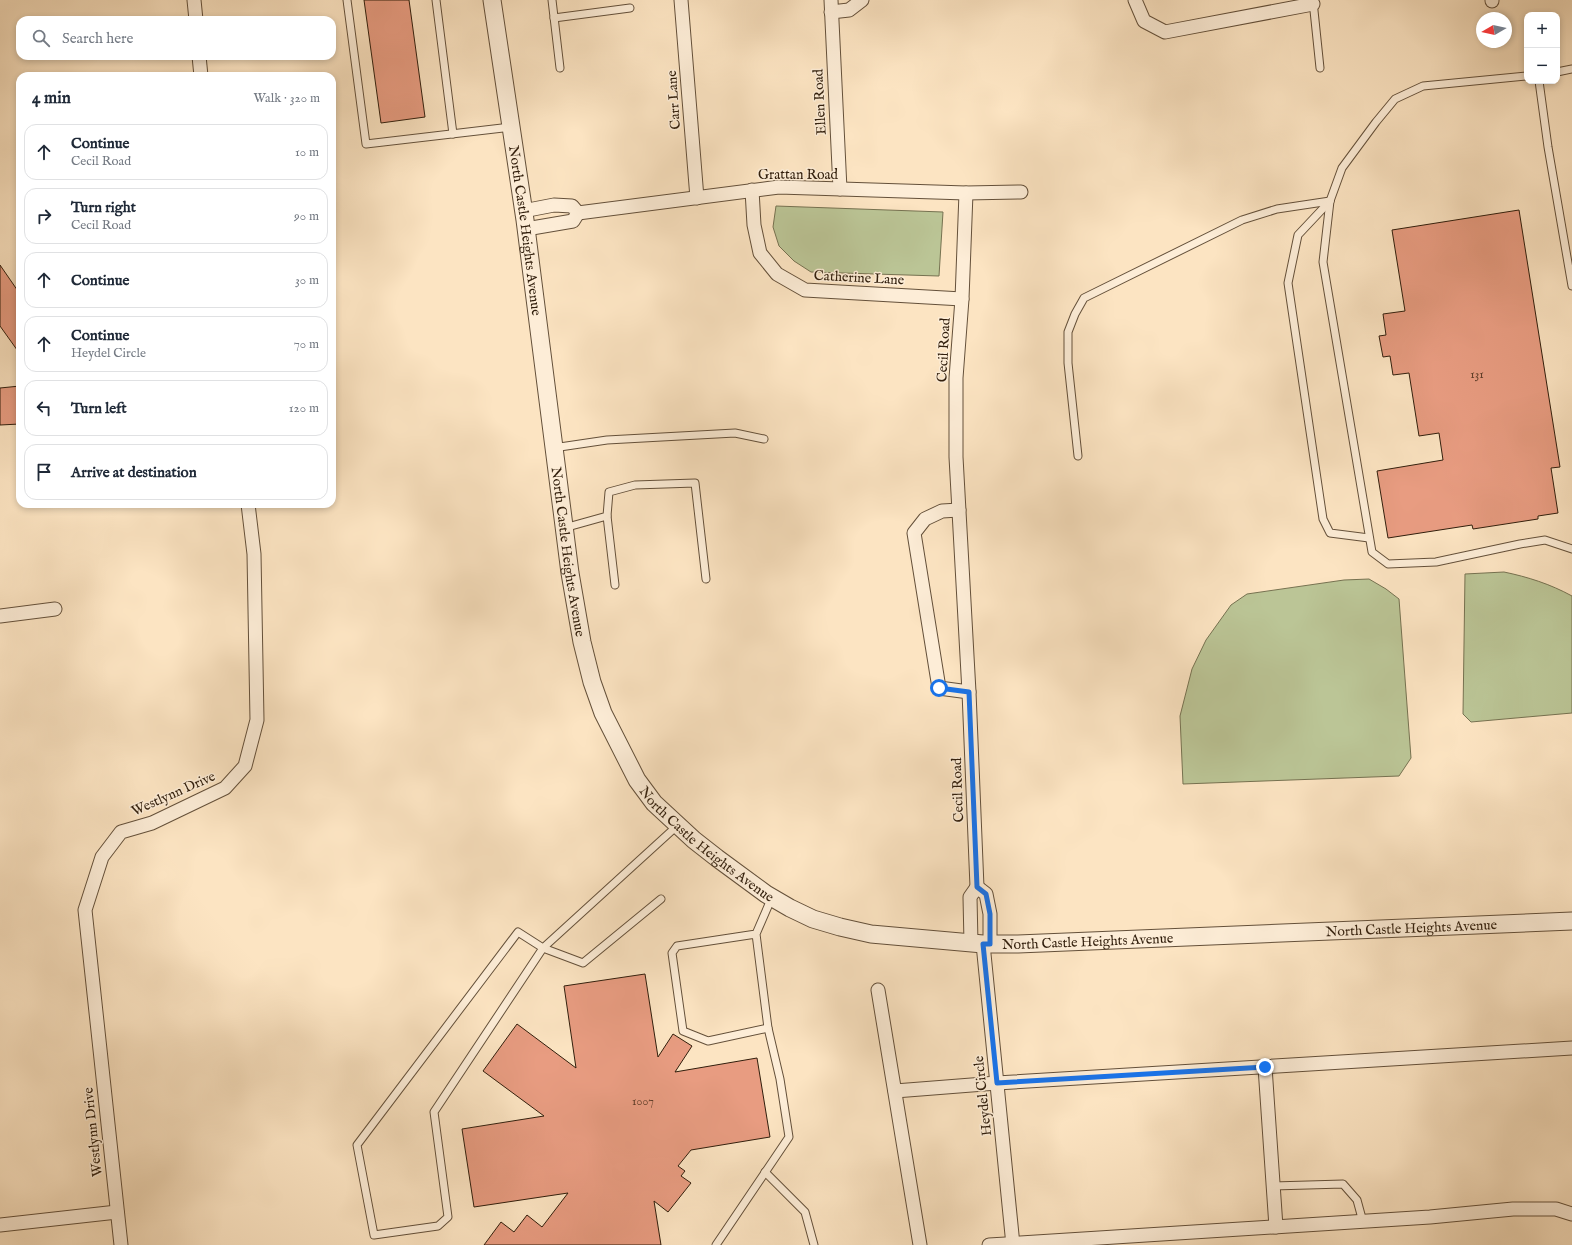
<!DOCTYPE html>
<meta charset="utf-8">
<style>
:root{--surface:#fff;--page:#f2f2f3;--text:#1f2937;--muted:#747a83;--line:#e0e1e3}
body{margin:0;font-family:"IM FELL English",serif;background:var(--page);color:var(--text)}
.controls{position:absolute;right:12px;top:12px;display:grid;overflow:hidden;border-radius:8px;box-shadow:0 2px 6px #0003}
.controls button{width:36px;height:36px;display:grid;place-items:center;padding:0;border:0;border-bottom:1px solid var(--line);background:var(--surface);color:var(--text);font:20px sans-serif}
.compass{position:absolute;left:1476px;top:12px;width:36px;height:36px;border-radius:50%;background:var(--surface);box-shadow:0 2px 6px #0003;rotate:261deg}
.stop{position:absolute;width:12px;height:12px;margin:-9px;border:3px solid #1a73e8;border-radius:50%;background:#fff}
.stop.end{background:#1a73e8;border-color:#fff;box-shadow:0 1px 4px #0008}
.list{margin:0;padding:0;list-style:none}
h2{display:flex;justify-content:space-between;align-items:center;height:52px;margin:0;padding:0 16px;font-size:17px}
h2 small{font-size:13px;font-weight:400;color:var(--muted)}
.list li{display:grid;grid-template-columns:26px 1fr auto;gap:12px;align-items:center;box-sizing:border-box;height:56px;margin:0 8px 8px;padding:0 8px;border:1px solid var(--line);border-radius:12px}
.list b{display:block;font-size:15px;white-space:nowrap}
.list p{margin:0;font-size:13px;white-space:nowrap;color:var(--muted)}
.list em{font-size:13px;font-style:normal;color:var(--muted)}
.icon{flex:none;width:22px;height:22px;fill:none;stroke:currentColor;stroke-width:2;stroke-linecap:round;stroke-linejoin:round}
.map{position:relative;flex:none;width:1572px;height:1245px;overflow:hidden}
.search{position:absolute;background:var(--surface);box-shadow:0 2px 6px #0003;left:16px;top:16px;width:320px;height:44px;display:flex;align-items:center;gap:10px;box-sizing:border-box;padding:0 14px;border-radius:12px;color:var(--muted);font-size:15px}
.panel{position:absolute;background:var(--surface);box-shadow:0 2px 6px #0003;left:16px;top:72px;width:320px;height:436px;border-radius:12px}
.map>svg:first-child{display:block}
</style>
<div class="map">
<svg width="1572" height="1245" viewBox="0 0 1572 1245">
<rect width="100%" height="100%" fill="#fce4c2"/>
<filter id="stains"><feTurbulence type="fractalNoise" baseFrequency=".005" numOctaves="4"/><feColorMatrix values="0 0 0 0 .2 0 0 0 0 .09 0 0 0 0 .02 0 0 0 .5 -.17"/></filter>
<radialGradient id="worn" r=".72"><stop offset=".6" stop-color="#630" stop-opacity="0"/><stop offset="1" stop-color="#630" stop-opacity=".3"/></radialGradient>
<g fill="#bbc596" stroke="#767251">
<path d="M776 206 943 212 939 276 811 272 794 261 779 246 773 227Z"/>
<path d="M1504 572C1528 577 1550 584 1572 596V713L1471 722 1463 714 1465 574Z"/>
<path d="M1369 579 1386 589 1399 599 1411 758 1399 776 1183 784 1180 716 1192 669 1206 640 1231 605 1247 594 1344 580Z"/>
</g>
<g fill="#e89c81" stroke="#311e0c">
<path d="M364 0H409L425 117 381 123Z"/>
<path d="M1519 210 1560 467 1551 468 1558 513 1538 516V519L1473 529 1472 525 1388 538 1377 471 1443 460 1439 433 1419 436 1409 373 1393 375 1390 356 1383 357 1379 336 1386 335 1383 314 1405 311 1392 230Z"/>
<path d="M0 265 20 294V354L0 326Z"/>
<path d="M20 386V424L0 425V388Z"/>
<path d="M645 974 658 1057 673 1034 692 1046 675 1072 757 1058 770 1137 691 1150 678 1166 685 1171 681 1176 691 1183 668 1212 654 1201 661 1245H484L501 1222 514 1232 527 1215 542 1227 568 1193 474 1207 462 1129 544 1116 483 1071 517 1024 576 1068 564 986Z"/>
</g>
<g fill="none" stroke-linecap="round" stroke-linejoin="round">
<g stroke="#64503a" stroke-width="9">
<g id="service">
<path d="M347 0 366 144 511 127"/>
<path d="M436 0 453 134"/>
<path d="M552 0 560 68"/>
<path d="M1313 1 1320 68"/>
<path d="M554 18 630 8"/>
<path d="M1557 72 1572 69"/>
<path d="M1527 76 1423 86 1395 99 1376 122 1342 168 1330 201 1323 262 1372 552 1388 564 1436 562 1520 544 1545 540 1572 549"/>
<path d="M1539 81 1548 147 1572 286"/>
<path d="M1330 201 1298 235 1288 283 1323 519 1330 533 1369 538"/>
<path d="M553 448 607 440 735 433 764 439"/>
<path d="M1078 456 1068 363V332L1075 314 1084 298 1242 220 1277 209 1330 201"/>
<path d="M607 516 615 585"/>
<path d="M564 528 607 516 609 492 635 485 695 483 706 579"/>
<path d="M661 899 583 963 543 948 518 932 357 1145 374 1235 438 1226 448 1217 434 1112 543 948 678 825"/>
<path d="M756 934 768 1028 708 1041 683 1031 672 953 677 946 756 934 772 897"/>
<path d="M765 1172 805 1212 814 1245"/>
<path d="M1273 1186 1343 1184 1357 1200 1363 1222"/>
<path d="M716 1245 789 1137 780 1079 768 1028"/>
</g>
</g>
<g stroke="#64503a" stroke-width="15">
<g id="minor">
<path d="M194 0 196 20"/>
<path d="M681 0 697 198"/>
<path d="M831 0 840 189"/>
<path d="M1135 0 1144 21 1165 32 1313 4"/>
<path d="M1492 0V1"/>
<path d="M831 12 849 10 862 0"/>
<path d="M199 56 201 76"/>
<path d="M752 190 754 225 760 253 777 274 805 290 962 299"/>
<path d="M966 193 962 299 956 378V457L969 692 977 887"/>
<path d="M523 211 554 205 572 206 578 213"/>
<path d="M578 213 779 187 966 193 1021 192"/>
<path d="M526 229 573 221 578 213"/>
<path d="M959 510 942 511 925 519 914 533 939 688 969 692"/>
<path d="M0 616 55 609"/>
<path d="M977 887 986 894 990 914V944"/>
<path d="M971 943 970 897 977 887"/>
<path d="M983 944 1013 1245"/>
<path d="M878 990 920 1245"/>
<path d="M1265 1067 1276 1227"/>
<path d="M895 1091 997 1083 1572 1048"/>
<path d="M0 1225 117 1212"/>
<path d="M121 1245 85 910 102 857 121 832 152 823 225 788 245 766 257 720 254 554 248 504"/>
<path d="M989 1245 1430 1217 1513 1209H1556L1572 1214"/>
</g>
</g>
<g stroke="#64503a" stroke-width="19">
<g id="tertiary">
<path id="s1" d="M492 0 525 220 570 573 582 642 592 682 603 713 637 780 654 803 694 840 717 858 766 894 790 908 813 919 840 927 871 934 983 944H1018L1572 921"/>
</g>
</g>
<use href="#service" stroke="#fdedd7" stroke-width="7"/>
<use href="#minor" stroke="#fdedd7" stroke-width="13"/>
<use href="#tertiary" stroke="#fdedd7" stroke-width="17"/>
</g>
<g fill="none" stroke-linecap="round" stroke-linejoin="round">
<path stroke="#1a73e8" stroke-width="5" d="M939 688 969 692 977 887 986 894 990 914V944H983L997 1083 1265 1067"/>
</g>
<g text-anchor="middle" stroke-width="3" stroke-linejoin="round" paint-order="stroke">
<g font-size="12" fill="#5f3e29">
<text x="1477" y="378">131</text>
<text x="643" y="1105">1007</text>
</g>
<g font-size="14" fill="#311e0c" stroke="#fdedd7">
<text transform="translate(673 100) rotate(-94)" y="5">Carr Lane</text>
<text transform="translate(819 102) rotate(-93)" y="5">Ellen Road</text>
<text x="798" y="179">Grattan Road</text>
<text dy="5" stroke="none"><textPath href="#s1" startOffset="233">North Castle Heights Avenue</textPath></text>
<text transform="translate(859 277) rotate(3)" y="5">Catherine Lane</text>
<text transform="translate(943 350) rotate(-87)" y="5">Cecil Road</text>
<text dy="5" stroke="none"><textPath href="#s1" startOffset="557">North Castle Heights Avenue</textPath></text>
<text transform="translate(957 790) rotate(-92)" y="5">Cecil Road</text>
<text transform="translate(173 793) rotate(-24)" y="5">Westlynn Drive</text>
<text dy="5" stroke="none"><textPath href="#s1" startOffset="893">North Castle Heights Avenue</textPath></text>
<text dy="5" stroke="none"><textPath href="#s1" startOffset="1625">North Castle Heights Avenue</textPath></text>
<text dy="5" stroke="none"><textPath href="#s1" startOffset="1301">North Castle Heights Avenue</textPath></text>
<text transform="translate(982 1096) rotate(-96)" y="5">Heydel Circle</text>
<text transform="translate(92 1132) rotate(-96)" y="5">Westlynn Drive</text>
</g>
</g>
<rect width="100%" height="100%" filter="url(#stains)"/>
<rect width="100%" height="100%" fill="url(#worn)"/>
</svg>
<div class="controls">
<button>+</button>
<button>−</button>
</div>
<svg class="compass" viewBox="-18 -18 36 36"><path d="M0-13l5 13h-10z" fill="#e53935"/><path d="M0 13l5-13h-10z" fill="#747a83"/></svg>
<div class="stop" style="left:939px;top:688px"></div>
<div class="stop end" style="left:1265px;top:1067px"></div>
<div class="search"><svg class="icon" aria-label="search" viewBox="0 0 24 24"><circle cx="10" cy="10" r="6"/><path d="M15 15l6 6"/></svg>Search here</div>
<section class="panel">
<h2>4 min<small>Walk · 320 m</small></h2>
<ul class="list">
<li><svg class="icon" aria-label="ahead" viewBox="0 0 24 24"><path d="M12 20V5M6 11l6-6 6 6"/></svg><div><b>Continue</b><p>Cecil Road</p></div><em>10 m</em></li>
<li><svg class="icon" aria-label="right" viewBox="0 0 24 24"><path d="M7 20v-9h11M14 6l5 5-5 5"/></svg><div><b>Turn right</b><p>Cecil Road</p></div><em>90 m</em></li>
<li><svg class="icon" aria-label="ahead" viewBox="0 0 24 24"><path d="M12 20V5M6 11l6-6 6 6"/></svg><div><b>Continue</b></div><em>30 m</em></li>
<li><svg class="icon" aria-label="ahead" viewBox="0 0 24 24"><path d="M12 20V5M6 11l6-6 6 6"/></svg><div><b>Continue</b><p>Heydel Circle</p></div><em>70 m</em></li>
<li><svg class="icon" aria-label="left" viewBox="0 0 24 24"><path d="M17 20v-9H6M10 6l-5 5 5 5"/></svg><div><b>Turn left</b></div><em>120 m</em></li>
<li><svg class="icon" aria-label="arrive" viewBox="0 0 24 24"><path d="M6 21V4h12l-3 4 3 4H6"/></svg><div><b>Arrive at destination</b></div></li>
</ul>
</section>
</div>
